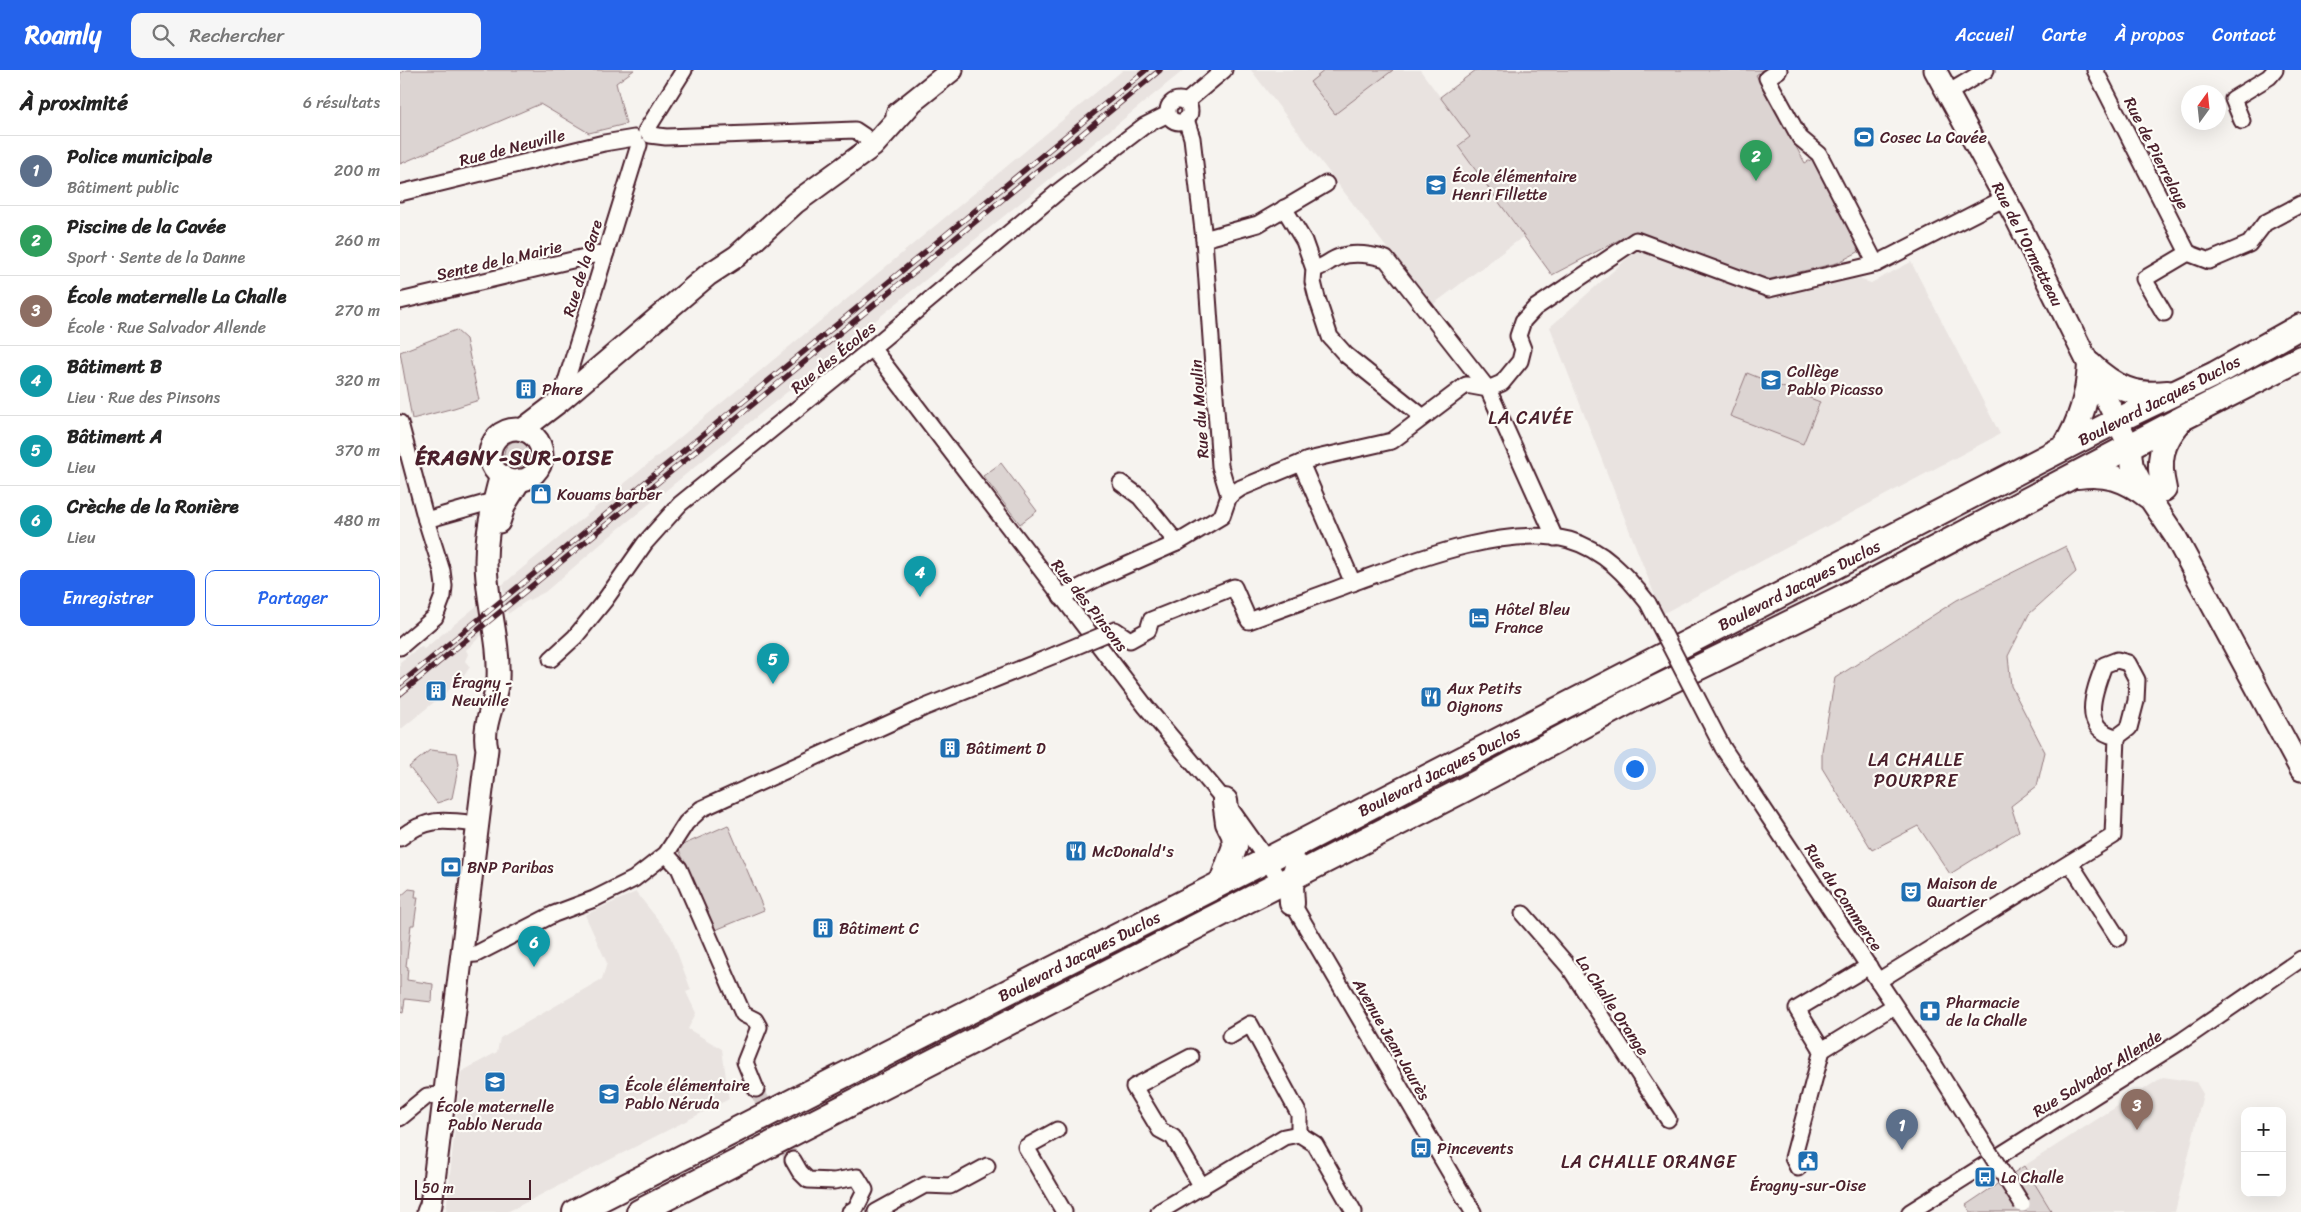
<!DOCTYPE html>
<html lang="fr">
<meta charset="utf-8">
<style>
:root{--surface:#fff;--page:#f6f6f6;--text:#222;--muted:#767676;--line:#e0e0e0;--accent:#2563eb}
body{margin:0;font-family:Sriracha,sans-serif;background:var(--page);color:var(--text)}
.controls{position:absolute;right:15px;bottom:15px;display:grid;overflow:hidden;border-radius:10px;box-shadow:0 5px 20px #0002}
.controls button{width:45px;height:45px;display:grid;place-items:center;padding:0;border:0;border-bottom:1px solid var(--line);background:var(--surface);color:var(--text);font:25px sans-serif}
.compass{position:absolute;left:1781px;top:15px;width:45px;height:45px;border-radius:50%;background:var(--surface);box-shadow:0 5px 20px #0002;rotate:15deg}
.scale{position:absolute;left:15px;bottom:12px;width:116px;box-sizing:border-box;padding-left:5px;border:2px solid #4a1f2b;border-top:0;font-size:14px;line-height:18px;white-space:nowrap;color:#4a1f2b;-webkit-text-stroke:4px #fdfcf7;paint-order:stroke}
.you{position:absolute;left:1234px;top:698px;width:18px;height:18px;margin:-12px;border:4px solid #fff;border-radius:50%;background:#1a73e8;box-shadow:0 0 0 8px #1a73e833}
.badge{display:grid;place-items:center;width:32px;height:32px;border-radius:50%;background:var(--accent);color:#fff;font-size:16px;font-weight:700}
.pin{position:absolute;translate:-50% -41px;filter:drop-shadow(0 1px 2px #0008)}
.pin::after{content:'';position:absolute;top:26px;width:18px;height:15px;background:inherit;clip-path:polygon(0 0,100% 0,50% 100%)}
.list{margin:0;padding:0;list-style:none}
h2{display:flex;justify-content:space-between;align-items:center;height:65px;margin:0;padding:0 20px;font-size:21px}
h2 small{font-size:16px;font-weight:400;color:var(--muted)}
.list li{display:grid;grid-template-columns:32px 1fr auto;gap:15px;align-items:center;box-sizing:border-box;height:70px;padding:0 20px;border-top:1px solid var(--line)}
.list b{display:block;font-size:19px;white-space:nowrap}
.list p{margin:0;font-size:16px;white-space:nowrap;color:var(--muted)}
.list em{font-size:16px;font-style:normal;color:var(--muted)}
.actions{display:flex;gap:10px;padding:15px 20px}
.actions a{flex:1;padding:11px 0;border:1px solid var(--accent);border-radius:10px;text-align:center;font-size:18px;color:var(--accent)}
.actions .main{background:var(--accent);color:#fff}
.icon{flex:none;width:28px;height:28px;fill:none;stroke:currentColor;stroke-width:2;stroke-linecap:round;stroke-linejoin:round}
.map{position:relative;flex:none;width:1901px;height:1142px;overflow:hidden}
header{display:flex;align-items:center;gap:30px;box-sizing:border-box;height:70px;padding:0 25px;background:var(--accent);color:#fff}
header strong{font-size:24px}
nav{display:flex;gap:28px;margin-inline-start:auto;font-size:18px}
.search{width:350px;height:45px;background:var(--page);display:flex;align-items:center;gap:12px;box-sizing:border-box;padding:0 18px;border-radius:10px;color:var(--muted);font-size:19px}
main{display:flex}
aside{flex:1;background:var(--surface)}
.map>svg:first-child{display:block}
</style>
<header>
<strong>Roamly</strong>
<div class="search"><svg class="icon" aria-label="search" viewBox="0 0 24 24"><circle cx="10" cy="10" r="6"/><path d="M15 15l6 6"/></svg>Rechercher</div>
<nav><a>Accueil</a><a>Carte</a><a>À propos</a><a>Contact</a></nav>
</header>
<main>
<aside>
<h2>À proximité<small>6 résultats</small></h2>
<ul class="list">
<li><span class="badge" style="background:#5c6f8a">1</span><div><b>Police municipale</b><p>Bâtiment public</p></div><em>200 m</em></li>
<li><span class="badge" style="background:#2e9e5b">2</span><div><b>Piscine de la Cavée</b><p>Sport · Sente de la Danne</p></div><em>260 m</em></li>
<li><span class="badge" style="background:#8d6e63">3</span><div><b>École maternelle La Challe</b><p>École · Rue Salvador Allende</p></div><em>270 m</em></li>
<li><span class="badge" style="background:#0f9aa8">4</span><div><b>Bâtiment B</b><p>Lieu · Rue des Pinsons</p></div><em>320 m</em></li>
<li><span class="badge" style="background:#0f9aa8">5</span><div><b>Bâtiment A</b><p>Lieu</p></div><em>370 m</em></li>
<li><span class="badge" style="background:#0f9aa8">6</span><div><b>Crèche de la Ronière</b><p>Lieu</p></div><em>480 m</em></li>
</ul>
<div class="actions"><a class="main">Enregistrer</a><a>Partager</a></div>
</aside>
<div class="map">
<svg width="1901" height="1142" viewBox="0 0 1901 1142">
<rect width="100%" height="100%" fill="#f6f3ef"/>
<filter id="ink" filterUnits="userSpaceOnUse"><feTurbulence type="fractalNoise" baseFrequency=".02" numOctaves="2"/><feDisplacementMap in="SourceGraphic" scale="10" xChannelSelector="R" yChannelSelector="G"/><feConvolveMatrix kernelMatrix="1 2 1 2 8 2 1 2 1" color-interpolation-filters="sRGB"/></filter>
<g filter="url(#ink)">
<g fill="#e9e3e0">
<path d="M723 0H784L216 461 145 522 125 532 108 544 102 515Z"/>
<path d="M851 0H1020L1070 67 1058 76 1124 166 1031 236Z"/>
<path d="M1239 178 1362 225 1444 204 1471 213 1511 192 1600 364 1262 544 1150 257Z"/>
<path d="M78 535 83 564 66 580 68 584 65 591 70 597 61 610 0 660V592L21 576 24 579Z"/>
<path d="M236 822 271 866 291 920 286 922 296 943 288 959 322 979 329 1029 107 1142H46L61 1002 97 982 100 968 202 909 207 893 185 845Z"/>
<path d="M1763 1007 1796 1012 1803 1024 1775 1142H1652L1624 1096Z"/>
</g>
<g fill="#dcd4d2" stroke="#937a7e">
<path d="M7 0H234L216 13 226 54 189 63 140 34 0 94V3Z"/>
<path d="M925 0H993L935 44 910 12Z"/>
<path d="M1076 0H1363L1356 5 1405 93 1414 88 1462 180 1437 193 1362 211 1234 162 1152 205 1058 76 1070 67 1040 27Z"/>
<path d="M56 260 66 269 79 330 54 338 12 349 0 282Z"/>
<path d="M1347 303 1420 332 1403 374 1330 346Z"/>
<circle cx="117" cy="384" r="13"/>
<path d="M601 393 637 441 620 454 583 406Z"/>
<path d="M1666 476 1676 502 1629 544 1608 586 1611 616 1645 682 1637 716 1611 736 1619 761 1550 804 1518 756 1472 780 1422 698V681L1435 608 1557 530Z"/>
<path d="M30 680 57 683 59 694 52 728 37 733 9 697Z"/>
<path d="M328 755 364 840 313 861 278 777Z"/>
<path d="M9 819 16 820 15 827H18L14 855H11L6 896 8 897 7 910 33 914 32 932 5 929 3 943 0 942V827Z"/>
<path d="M1624 1096 1652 1142H1571L1566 1135Z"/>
</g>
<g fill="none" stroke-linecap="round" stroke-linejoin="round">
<path stroke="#d4c9c8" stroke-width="15" stroke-dasharray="15 8" stroke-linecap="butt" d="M356 1019 393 1090"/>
<g stroke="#4a1f2b" stroke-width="19">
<g id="street">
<path d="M1379 0 1367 8 1400 68 1419 84 1476 194 1605 128"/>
<path d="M1695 0 1788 183"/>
<path d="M1548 23 1586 0"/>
<circle cx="779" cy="41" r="11"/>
<path d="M786 32 824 0"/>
<path d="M1842 51 1833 29 1869 7 1875 0"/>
<path d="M246 61 284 0"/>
<path d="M250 65 266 67 455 60 464 66"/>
<path d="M0 123 204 73 234 68"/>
<path d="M884 138 904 171 914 199 913 212 917 228 930 267 946 285 1022 346"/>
<path d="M804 169 858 154 926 114"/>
<path d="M914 199C924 197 930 190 939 187 954 182 972 185 986 189L1088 319 1102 313 1120 291 1123 279 1118 266 1123 251 1135 238 1236 170 1369 219 1476 194"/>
<path d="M0 231 206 182"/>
<path d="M1764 243 1744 209 1788 183 1809 191 1849 174 1865 153 1901 134"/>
<path d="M472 278 746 637 825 731 867 790 1073 1142"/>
<path d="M160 331 239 75"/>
<path d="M0 353 26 450 42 501 44 516 43 526 35 547 0 577"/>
<path d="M901 393 953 513"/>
<path d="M721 413 740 427 777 473"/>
<path d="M829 426 841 418 908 390 992 371 1066 315 1088 319 1155 468"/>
<path d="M26 450 93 431"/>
<path d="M661 527 700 507 777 473 822 446 829 426 820 396 804 169 792 68 786 49"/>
<path d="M715 560 730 570 748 560 751 550 834 517 849 551C883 538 918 526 952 513 1012 491 1106 454 1169 470 1204 480 1227 506 1248 533"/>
<path d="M151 589 175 567 205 530 245 473 280 434 472 278 659 121 744 56 768 44"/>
<path d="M1323 678 1535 996"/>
<path d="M0 768C27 747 44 750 76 754"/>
<path d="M266 784 279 798 343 944 355 950 359 957 345 992 356 1019"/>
<path d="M1670 793 1718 868"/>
<path d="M1123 844 1169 897 1268 1049"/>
<path d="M61 885 76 884 154 844 194 829 234 809 266 784 286 753 301 739 523 638 655 585"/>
<path d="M1469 896 1397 939 1422 980 1494 936"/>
<path d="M1478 911 1713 766 1717 667 1729 658 1736 631 1737 610 1728 593 1717 590 1704 595C1694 621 1679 659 1717 667"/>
<path d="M830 966 850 954 899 1044V1064"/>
<path d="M791 987 734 1017 760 1060 773 1067 802 1117"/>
<path d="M0 1048 27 1026 43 1025"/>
<path d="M657 1060 626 1077 664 1142"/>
<path d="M393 1090 400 1102 408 1110 434 1111 457 1107 465 1120 456 1138 450 1142"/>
<path d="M1398 1098 1393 1088 1422 980"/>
<path d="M476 1142 525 1115 550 1116 587 1096"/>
<path d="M759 1142 884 1067 899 1064 915 1074 954 1142"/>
<path d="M1510 1142 1783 970 1901 889"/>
</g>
</g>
<g stroke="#4a1f2b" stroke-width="25">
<g id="secondary">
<path d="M1535 0 1616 148 1730 377 1732 395 1748 426 1775 466 1901 700"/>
<path d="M497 44 552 0"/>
<circle cx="116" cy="385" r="26"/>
<path d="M122 360 160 331 308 205 337 186 395 133 473 76 509 36"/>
<path d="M99 452 105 434 120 410"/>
<path d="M28 1142 31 1135 87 679C81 655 96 633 98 609 100 569 86 531 86 491 86 462 93 433 101 405"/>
</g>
</g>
<g stroke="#4a1f2b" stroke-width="28">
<g id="primary">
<path d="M1690 295C1715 318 1734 327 1768 323"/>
<path d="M1665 377C1681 351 1688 326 1690 295"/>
<path d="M1678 406C1706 402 1726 409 1748 426"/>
<path d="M1764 419C1757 390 1761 373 1780 351"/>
<path d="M822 812 835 776 834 765 828 753 825 731"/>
<path d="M892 833 891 816 897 796"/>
<path d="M175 1142 867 790 1716 351 1815 304 1901 256"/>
<path d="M239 1142 1067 718 1232 630 1445 526 1783 348 1901 288"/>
</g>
</g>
<use href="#street" stroke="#fdfcf7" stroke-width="15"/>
<use href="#secondary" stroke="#fdfcf7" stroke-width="21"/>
<use href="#primary" stroke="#fdfcf7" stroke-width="24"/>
<g stroke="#4a1f2b" stroke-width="5.5">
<g id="rail">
<path d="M0 614 746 0"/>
<path d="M0 624 760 0"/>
</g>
</g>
<use href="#rail" stroke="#fdfcf7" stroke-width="4" stroke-dasharray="11" stroke-linecap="butt"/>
<g stroke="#4a1f2b" stroke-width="19" stroke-linecap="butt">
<g id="street-bridge">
<path d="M1248 533 1323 678"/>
<path d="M655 585 715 560"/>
<path d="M1535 996 1622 1134"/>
</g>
</g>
<use href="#street-bridge" stroke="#fdfcf7" stroke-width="15"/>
</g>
</g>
<defs>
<g id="stadium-square" transform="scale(1.125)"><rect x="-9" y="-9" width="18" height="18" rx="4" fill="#1f6fb2" stroke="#fdfcf7"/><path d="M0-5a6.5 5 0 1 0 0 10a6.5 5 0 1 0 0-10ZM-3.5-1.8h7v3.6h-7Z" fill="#fff"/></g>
<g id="school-square" transform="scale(1.125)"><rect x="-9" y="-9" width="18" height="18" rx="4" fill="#1f6fb2" stroke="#fdfcf7"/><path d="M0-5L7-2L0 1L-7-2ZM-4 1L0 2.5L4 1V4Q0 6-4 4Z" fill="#fff"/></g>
<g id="building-square" transform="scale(1.125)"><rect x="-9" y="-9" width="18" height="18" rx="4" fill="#1f6fb2" stroke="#fdfcf7"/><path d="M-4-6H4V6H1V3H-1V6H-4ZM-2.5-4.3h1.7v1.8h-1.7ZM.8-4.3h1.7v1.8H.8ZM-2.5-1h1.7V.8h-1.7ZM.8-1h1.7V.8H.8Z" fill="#fff"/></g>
<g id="shop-square" transform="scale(1.125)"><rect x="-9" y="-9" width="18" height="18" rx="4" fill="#1f6fb2" stroke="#fdfcf7"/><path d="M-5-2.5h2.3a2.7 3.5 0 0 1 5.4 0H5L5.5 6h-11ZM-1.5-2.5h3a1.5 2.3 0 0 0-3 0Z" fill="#fff"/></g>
<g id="hotel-square" transform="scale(1.125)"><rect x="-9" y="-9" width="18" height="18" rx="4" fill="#1f6fb2" stroke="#fdfcf7"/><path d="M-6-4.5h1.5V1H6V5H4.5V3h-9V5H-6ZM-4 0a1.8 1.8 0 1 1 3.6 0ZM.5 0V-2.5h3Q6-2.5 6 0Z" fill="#fff"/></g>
<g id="restaurant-square" transform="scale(1.125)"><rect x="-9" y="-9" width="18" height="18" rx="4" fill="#1f6fb2" stroke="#fdfcf7"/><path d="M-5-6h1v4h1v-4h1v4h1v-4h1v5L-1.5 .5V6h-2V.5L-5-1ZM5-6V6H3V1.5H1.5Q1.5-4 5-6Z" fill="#fff"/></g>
<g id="bank-square" transform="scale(1.125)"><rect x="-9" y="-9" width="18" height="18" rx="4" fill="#1f6fb2" stroke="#fdfcf7"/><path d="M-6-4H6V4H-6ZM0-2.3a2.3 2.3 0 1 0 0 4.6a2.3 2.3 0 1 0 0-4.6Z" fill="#fff"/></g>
<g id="theatre-square" transform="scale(1.125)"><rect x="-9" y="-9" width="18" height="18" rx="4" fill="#1f6fb2" stroke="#fdfcf7"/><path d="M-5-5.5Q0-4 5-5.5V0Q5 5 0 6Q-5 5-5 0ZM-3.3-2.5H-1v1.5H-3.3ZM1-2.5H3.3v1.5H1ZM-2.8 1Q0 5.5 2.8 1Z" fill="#fff"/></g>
<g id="pharmacy-square" transform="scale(1.125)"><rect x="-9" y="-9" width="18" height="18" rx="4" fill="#1f6fb2" stroke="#fdfcf7"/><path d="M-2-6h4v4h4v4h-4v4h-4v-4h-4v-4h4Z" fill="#fff"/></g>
<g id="bus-square" transform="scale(1.125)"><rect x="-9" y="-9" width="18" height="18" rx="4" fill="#1f6fb2" stroke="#fdfcf7"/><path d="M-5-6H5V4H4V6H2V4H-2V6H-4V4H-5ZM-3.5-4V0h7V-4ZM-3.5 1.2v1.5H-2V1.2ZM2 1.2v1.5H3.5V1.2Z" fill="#fff"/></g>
<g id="civic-square" transform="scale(1.125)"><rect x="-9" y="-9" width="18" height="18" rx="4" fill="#1f6fb2" stroke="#fdfcf7"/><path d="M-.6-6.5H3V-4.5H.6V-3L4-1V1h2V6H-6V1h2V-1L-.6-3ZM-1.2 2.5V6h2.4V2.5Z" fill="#fff"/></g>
</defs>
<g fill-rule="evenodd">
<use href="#stadium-square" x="1464" y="67"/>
<use href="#school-square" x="1036" y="115"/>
<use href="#school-square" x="1371" y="310"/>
<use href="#building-square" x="126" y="319"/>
<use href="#shop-square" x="141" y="424"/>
<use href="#hotel-square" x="1079" y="548"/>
<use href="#building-square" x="36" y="621"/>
<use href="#restaurant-square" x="1031" y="627"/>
<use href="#building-square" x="550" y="678"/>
<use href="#restaurant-square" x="676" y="781"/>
<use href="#bank-square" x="51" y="797"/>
<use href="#theatre-square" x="1511" y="822"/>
<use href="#building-square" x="423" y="858"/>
<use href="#pharmacy-square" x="1530" y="941"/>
<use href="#school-square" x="95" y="1012"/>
<use href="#school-square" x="209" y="1024"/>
<use href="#bus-square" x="1021" y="1078"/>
<use href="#civic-square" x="1408" y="1091"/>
<use href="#bus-square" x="1585" y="1107"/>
</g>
<g text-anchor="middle" stroke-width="4.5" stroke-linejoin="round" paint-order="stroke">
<g font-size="16" fill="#4a1f2b" stroke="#fdfcf7" text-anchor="start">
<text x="1480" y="73">Cosec La Cavée</text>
<text x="1052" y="112">École élémentaire<tspan x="1052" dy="18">Henri Fillette</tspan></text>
<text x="1387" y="307">Collège<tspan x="1387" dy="18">Pablo Picasso</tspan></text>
<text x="142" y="325">Phare</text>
<text x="157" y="430">Kouams barber</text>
<text x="1095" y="545">Hôtel Bleu<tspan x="1095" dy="18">France</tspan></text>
<text x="52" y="618">Éragny -<tspan x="52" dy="18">Neuville</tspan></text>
<text x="1047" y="624">Aux Petits<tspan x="1047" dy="18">Oignons</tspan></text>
<text x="566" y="684">Bâtiment D</text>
<text x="692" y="787">McDonald's</text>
<text x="67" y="803">BNP Paribas</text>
<text x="1527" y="819">Maison de<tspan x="1527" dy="18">Quartier</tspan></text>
<text x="439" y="864">Bâtiment C</text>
<text x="1546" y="938">Pharmacie<tspan x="1546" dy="18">de la Challe</tspan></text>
<text x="225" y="1021">École élémentaire<tspan x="225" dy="18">Pablo Néruda</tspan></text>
<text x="95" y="1042" text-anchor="middle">École maternelle<tspan x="95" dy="18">Pablo Neruda</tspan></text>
<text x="1037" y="1084">Pincevents</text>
<text x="1601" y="1113">La Challe</text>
<text x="1408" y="1121" text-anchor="middle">Éragny-sur-Oise</text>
</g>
<g font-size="16" fill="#4a1f2b" stroke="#fdfcf7">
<text transform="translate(112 77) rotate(-14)" y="6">Rue de Neuville</text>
<text transform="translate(1757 83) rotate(63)" y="6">Rue de Pierrelaye</text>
<text transform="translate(1628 174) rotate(63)" y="6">Rue de l'Ormetteau</text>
<text transform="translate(99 190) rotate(-13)" y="6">Sente de la Mairie</text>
<text transform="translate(182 198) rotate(-73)" y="6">Rue de la Gare</text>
<text transform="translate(433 287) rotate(-39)" y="6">Rue des Écoles</text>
<text transform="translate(1759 330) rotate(-27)" y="6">Boulevard Jacques Duclos</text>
<text transform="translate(799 339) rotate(-94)" y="6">Rue du Moulin</text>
<text transform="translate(1399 515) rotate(-27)" y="6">Boulevard Jacques Duclos</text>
<text transform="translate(690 535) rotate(52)" y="6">Rue des Pinsons</text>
<text transform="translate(1039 701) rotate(-27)" y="6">Boulevard Jacques Duclos</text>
<text transform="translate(1444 827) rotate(56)" y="6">Rue du Commerce</text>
<text transform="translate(679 886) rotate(-27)" y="6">Boulevard Jacques Duclos</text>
<text transform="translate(1213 935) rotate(56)" y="6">La Challe Orange</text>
<text transform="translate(992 969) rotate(60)" y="6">Avenue Jean Jaurès</text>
<text transform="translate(1697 1003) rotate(-32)" y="6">Rue Salvador Allende</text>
</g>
<g font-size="18" letter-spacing="1" fill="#4a1f2b" stroke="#fdfcf7">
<text x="1131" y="354">LA CAVÉE</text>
<text x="1516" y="696">LA CHALLE<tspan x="1516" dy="21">POURPRE</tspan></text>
<text x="1249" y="1098">LA CHALLE ORANGE</text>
</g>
<g font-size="21" font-weight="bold" letter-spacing="1" fill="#4a1f2b" stroke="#fdfcf7">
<text x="114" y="395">ÉRAGNY-SUR-OISE</text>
</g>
</g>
</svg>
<div class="controls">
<button>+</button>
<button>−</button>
</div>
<svg class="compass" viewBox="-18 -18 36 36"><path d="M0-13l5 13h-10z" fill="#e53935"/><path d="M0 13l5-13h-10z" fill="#767676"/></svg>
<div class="scale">50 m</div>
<div class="you"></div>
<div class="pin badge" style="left:1502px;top:1080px;background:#5c6f8a">1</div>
<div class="pin badge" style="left:1356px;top:111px;background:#2e9e5b">2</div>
<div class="pin badge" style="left:1737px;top:1060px;background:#8d6e63">3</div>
<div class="pin badge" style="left:520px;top:527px;background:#0f9aa8">4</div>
<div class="pin badge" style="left:373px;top:614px;background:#0f9aa8">5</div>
<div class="pin badge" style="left:134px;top:897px;background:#0f9aa8">6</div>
</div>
</main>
